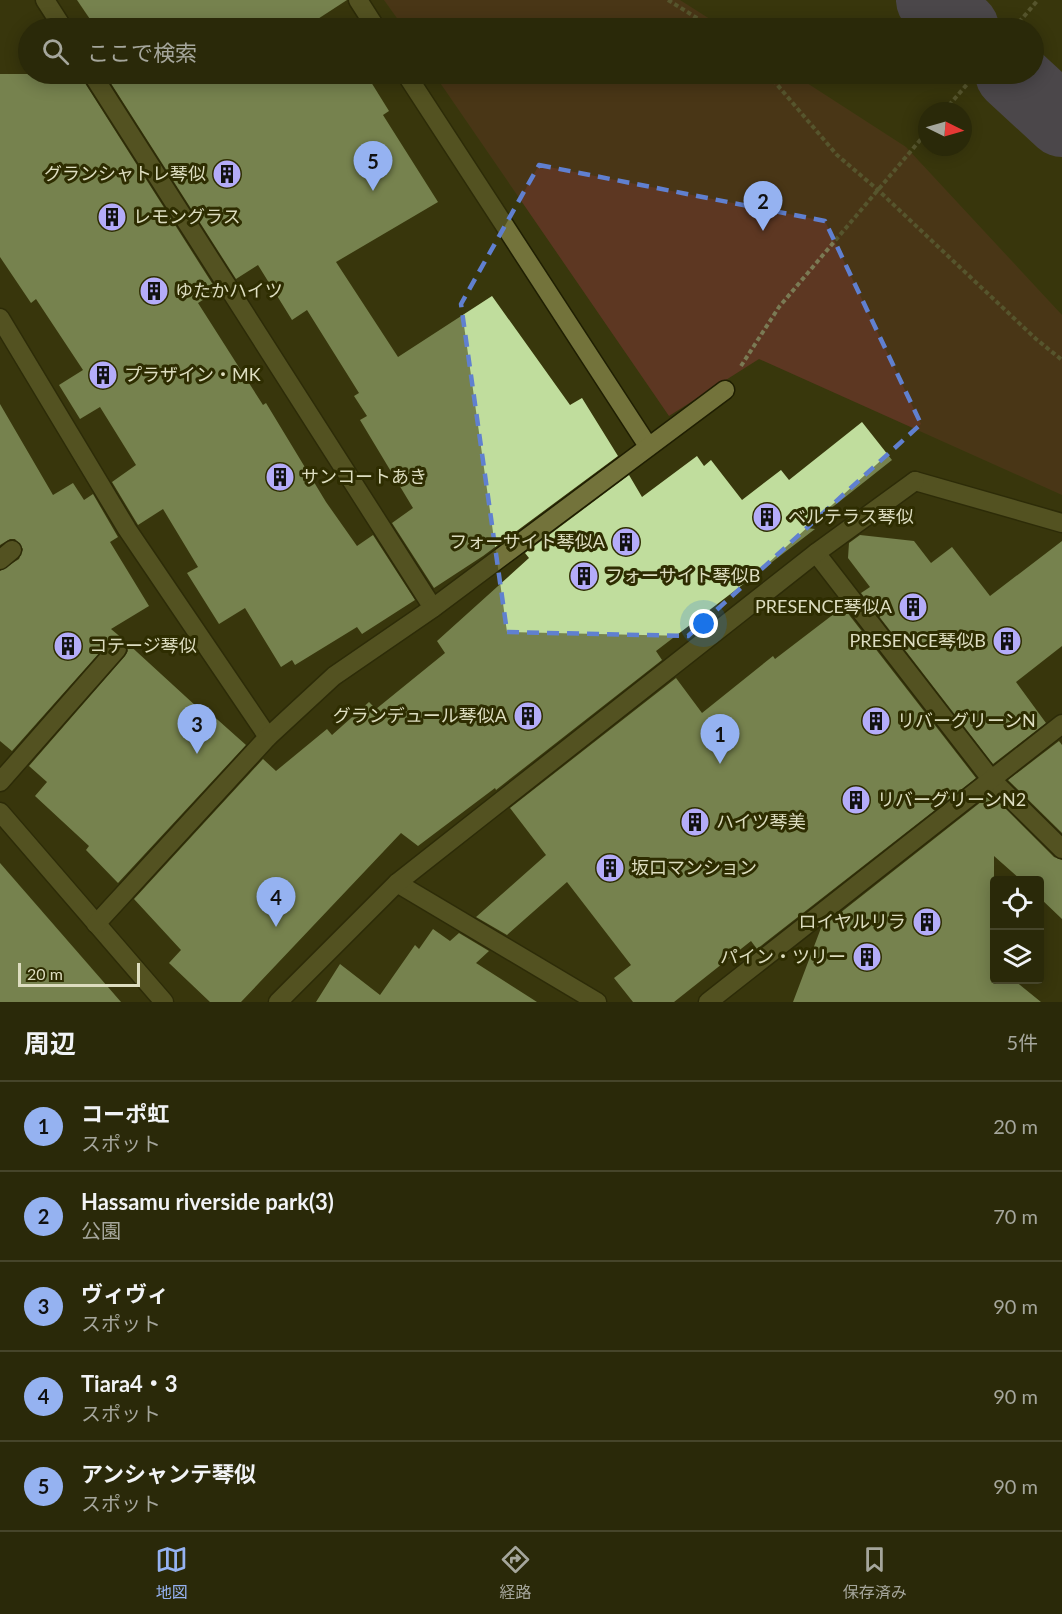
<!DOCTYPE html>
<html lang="ja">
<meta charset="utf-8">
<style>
:root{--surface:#2a2909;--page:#323112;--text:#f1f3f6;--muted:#a5a69c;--line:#46452a;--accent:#95b2f1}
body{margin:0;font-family:Lato,"Noto Sans JP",sans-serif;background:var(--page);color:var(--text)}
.controls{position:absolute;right:18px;bottom:18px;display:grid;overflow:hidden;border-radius:6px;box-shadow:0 3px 15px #0003}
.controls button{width:54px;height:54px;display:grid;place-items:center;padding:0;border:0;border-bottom:2px solid var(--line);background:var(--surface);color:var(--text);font:30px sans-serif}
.compass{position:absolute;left:918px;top:102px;width:54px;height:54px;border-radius:50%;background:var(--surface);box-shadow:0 3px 15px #0003;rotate:95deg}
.scale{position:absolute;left:18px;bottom:15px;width:122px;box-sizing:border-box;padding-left:6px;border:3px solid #ddddc0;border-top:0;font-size:16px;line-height:21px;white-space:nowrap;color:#ddddc0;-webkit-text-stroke:4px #2e2d01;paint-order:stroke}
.you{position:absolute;left:704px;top:624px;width:21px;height:21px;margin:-15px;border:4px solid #fff;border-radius:50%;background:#1a73e8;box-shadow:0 0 0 9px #1a73e833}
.badge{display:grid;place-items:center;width:39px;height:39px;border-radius:50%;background:var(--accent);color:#111;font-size:20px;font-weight:700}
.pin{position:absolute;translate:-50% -50px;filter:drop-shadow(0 2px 3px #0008)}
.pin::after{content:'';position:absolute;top:32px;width:21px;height:18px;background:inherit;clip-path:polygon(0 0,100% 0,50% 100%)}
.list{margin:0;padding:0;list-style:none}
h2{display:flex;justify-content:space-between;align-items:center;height:78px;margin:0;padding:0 24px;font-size:26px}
h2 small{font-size:20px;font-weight:400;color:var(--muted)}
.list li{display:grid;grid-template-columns:39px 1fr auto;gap:18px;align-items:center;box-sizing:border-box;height:90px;padding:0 24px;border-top:2px solid var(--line)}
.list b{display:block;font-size:22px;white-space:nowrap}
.list p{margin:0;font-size:20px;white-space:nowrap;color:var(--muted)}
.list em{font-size:20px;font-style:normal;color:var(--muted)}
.icon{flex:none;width:33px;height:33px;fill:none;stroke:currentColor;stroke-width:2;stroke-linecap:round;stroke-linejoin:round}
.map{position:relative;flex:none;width:1062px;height:1002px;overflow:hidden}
.search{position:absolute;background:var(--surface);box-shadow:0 3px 15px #0003;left:18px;right:18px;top:18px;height:66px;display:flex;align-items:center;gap:15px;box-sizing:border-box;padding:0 21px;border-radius:33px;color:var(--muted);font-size:22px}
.sheet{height:528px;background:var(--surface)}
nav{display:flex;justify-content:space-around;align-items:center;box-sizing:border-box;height:84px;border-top:2px solid var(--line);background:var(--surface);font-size:16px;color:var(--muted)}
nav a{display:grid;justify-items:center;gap:3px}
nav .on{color:var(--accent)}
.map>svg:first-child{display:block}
</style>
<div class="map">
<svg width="1062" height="1002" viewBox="0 0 1062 1002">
<rect width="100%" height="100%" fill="#38370c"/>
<g fill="#5d3722">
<path d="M384 0H680L724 28H404Z"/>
<path d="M434 74H793L906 147 1062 315V495L759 359 669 416Z"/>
</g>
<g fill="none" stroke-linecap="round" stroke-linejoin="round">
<g stroke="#635b95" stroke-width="72">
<path d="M932 0 963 28"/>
<path d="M1011 74 1062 121"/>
</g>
</g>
<g fill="#c0dd9d">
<path d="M77 0H347L304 28H96Z"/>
<path d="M0 74H81L83 80 217 291 198 303 263 405 266 403 326 502 357 546 373 535 415 600 362 634 357 627 295 665 292 660 281 667 245 608 219 624 187 573 198 567 163 509 138 525 112 482 136 465 100 407 80 419 59 385 83 370 36 299 31 303 0 257Z"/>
<path d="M105 74H366L389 111 383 115 438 202 336 262 398 357 492 296 570 405 582 398 618 456 483 556 434 588 392 523 413 508 360 420 367 416 354 396 359 393 307 310 292 320 258 265 236 279Z"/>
<path d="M0 404 53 495 73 483 84 500 93 494 118 537 110 542 149 606 111 629 124 640 114 638 109 642 12 751 0 741V571L19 559 23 549 15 539H10L0 545Z"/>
<path d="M862 422 892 460 806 528 815 529 656 651 662 660 496 790 495 788 418 846 401 833 241 1002H210L169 963 181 950 134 899 263 759 276 771 327 729 332 735 369 702 376 709 445 653 437 641 529 558 525 553 629 475 642 497 697 456 704 466 711 460 742 500 781 470 789 480Z"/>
<path d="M860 535 914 541 931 563 952 547 990 596 1062 541V646L1016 682 1046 723 993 764 861 593 870 587 848 558 849 543Z"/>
<path d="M843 607 976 778 757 949 751 941 674 1002H633L614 978 631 965 567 882 507 935 476 917 546 855 510 808 676 678 702 713 773 656 775 659Z"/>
<path d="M125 641 197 707 200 704 246 745 118 883 86 850 89 846 35 796 47 782 29 766 125 656 128 651Z"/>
<path d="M1059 741 1062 745V833L1008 780Z"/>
<path d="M991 794 1054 857 1062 860V919L1040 898V880H1021L994 856V980H1014L1041 1002H793L821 928Z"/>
<path d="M0 863 121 1002H0Z"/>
<path d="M433 929 450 941 459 933 489 951 476 963 537 1002H316L340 964 380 995 415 945 419 949Z"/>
</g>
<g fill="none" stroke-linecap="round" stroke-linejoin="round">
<g stroke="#1f1e02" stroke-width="21">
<g id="lane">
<path d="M915 481 1062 523"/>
<path d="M0 560 12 550"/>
<path d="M0 782 117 649"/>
</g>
</g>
<g stroke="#1f1e02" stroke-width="21">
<g id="street">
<path d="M45 0 63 28"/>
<path d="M358 0 376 28"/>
<path d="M92 74 433 608"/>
<path d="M406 74 648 446"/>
<path d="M0 318 127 529 268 737"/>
<path d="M816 553 991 779 1062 849"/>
<path d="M0 812 164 1002"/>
<path d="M397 883 597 1002"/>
<path d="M96 924 268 737 334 676 433 608 725 390"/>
<path d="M278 1002 397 883 816 553 915 481"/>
<path d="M708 1002 1062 724"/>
</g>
</g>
<g stroke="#7a7a54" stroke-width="4" stroke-dasharray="4.5 3" stroke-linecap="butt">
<path d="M668 0 713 28"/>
<path d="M1014 28 1038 0"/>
<path d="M768 74 837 155 878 190 1036 339 1062 360"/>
<path d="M944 111 976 74"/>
<path d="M741 366 779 307 927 132"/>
</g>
<use href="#lane" stroke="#73733b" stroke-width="18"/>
<use href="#street" stroke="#73733b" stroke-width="18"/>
</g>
<path d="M0 0H1062V1002H0ZM539 165 825 221 921 424 688 636 507 632 461 304Z" fill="#38370c" fill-opacity=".55" fill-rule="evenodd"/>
<path fill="none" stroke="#6080d0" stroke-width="4.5" stroke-dasharray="12 8" stroke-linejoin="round" d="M539 165 825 221 921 424 688 636 507 632 461 304Z"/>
<defs>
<g id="building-disc" transform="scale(1.5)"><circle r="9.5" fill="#b4acf9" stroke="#2e2d01"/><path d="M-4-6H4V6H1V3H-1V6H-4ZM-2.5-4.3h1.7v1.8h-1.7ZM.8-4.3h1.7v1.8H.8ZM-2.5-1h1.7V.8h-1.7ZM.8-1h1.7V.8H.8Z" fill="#111"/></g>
</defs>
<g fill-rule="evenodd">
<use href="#building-disc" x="227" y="174"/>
<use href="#building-disc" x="112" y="217"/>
<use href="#building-disc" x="154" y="291"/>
<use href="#building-disc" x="103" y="375"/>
<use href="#building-disc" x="280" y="477"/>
<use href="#building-disc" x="767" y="517"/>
<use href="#building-disc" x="626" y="542"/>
<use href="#building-disc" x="584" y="576"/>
<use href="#building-disc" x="913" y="607"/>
<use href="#building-disc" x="1007" y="641"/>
<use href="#building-disc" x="68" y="646"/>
<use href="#building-disc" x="528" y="716"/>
<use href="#building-disc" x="876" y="721"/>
<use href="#building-disc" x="856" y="800"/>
<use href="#building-disc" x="695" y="822"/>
<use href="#building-disc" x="610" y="868"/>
<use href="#building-disc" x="927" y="922"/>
<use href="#building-disc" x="867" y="957"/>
</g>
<g text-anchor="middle" stroke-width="6" stroke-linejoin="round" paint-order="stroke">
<g font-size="18" fill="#ddddc0" stroke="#2e2d01" text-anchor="start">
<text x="206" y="180" text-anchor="end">グランシャトレ琴似</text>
<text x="133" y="223">レモングラス</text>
<text x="175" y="297">ゆたかハイツ</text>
<text x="124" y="381">プラザイン・MK</text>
<text x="301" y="483">サンコートあき</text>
<text x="788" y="523">ベルテラス琴似</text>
<text x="605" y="548" text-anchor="end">フォーサイト琴似A</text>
<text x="605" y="582">フォーサイト琴似B</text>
<text x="892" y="613" text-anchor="end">PRESENCE琴似A</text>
<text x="986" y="647" text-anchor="end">PRESENCE琴似B</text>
<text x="89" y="652">コテージ琴似</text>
<text x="507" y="722" text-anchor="end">グランデュール琴似A</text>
<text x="897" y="727">リバーグリーンN</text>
<text x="877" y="806">リバーグリーンN2</text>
<text x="716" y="828">ハイツ琴美</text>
<text x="631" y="874">坂口マンション</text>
<text x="906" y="928" text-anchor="end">ロイヤルリラ</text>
<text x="846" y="963" text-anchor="end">パイン・ツリー</text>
</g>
</g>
</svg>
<div class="controls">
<button><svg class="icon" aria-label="locate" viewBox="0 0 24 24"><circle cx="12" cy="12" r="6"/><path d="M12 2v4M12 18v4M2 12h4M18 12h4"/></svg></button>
<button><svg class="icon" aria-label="layers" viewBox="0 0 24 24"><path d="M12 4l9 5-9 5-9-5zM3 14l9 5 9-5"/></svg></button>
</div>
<svg class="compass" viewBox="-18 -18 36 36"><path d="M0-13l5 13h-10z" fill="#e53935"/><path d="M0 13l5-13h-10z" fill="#a5a69c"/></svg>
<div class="scale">20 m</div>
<div class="you"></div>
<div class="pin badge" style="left:720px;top:764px">1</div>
<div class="pin badge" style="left:763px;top:231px">2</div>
<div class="pin badge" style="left:197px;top:754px">3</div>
<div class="pin badge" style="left:276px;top:927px">4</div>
<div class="pin badge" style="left:373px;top:191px">5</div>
<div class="search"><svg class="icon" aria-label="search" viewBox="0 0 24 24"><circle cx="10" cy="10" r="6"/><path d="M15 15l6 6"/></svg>ここで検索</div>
</div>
<section class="sheet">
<h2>周辺<small>5件</small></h2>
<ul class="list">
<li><span class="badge">1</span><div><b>コーポ虹</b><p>スポット</p></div><em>20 m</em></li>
<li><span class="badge">2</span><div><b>Hassamu riverside park(3)</b><p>公園</p></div><em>70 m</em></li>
<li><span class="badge">3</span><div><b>ヴィヴィ</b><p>スポット</p></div><em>90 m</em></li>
<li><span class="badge">4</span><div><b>Tiara4・3</b><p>スポット</p></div><em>90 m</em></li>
<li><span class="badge">5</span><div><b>アンシャンテ琴似</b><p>スポット</p></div><em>90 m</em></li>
</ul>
</section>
<nav>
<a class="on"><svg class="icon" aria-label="map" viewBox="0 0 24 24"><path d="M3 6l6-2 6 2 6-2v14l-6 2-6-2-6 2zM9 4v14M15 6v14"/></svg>地図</a>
<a><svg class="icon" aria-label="directions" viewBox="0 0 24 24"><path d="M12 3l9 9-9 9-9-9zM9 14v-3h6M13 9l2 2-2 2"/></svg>経路</a>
<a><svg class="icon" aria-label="saved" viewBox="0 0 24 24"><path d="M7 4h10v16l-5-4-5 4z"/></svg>保存済み</a>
</nav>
